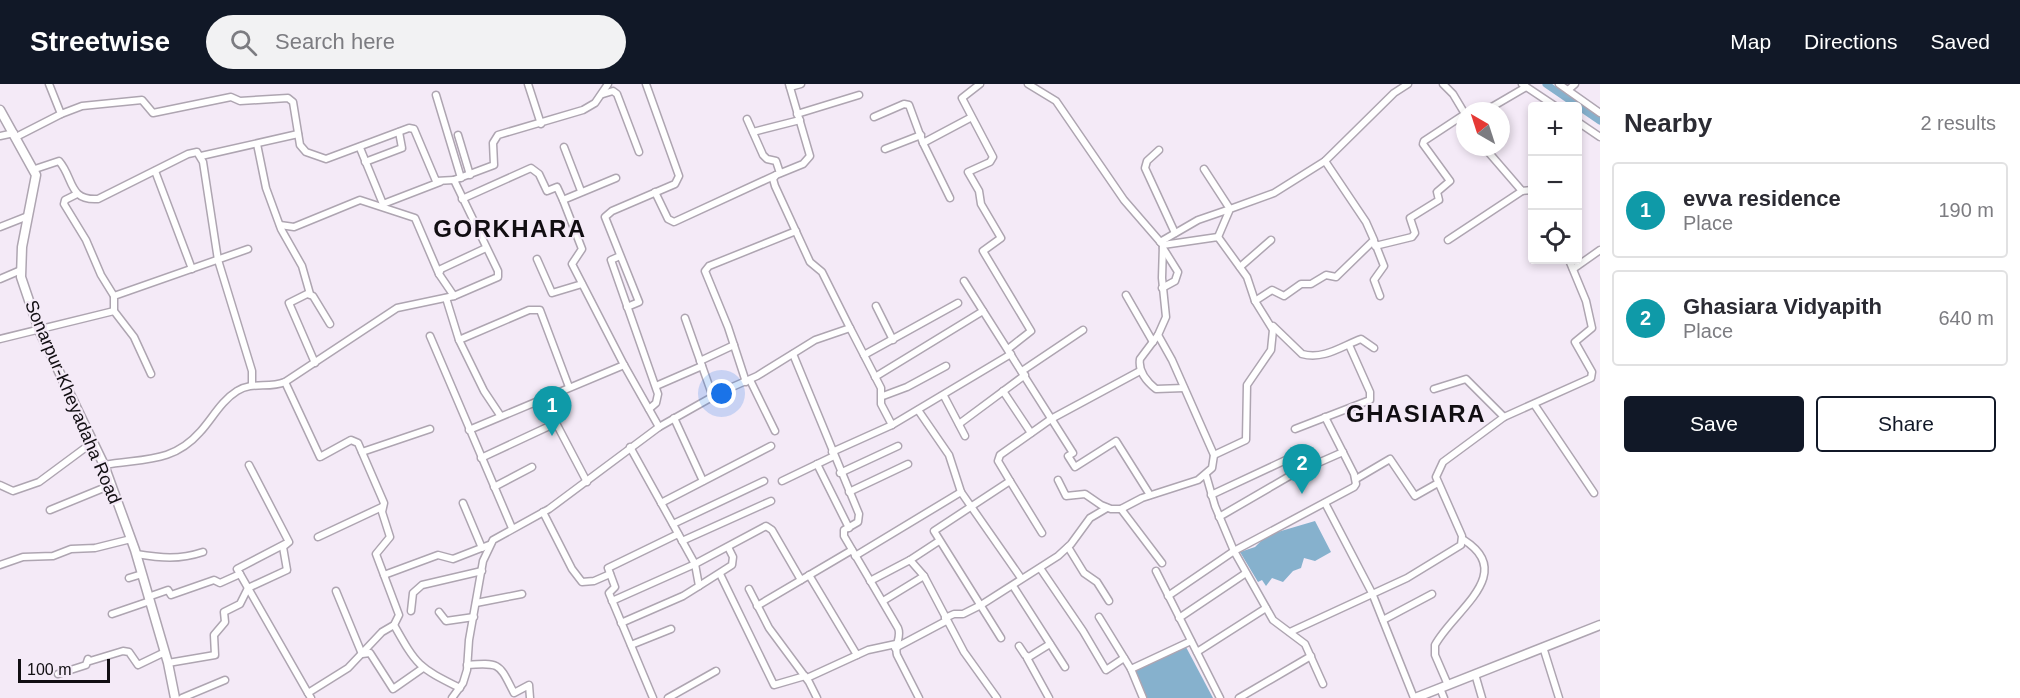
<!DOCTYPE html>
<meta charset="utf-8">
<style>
:root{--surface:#fff;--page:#f2f2f3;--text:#2b2b33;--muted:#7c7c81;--line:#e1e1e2;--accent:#111827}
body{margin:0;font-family:Helvetica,sans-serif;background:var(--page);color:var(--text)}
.controls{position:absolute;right:18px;top:18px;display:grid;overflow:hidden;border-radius:6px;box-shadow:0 3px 9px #0003}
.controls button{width:54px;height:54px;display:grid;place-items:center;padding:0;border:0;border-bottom:2px solid var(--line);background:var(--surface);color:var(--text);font:30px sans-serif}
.compass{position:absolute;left:1456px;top:18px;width:54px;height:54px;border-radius:50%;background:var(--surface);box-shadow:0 3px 9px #0003;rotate:321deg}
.scale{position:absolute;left:18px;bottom:15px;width:92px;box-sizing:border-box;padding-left:6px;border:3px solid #110e12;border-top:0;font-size:16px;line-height:21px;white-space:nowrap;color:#110e12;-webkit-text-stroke:4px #f4eaf7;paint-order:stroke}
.you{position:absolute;left:722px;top:310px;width:21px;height:21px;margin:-15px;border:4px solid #fff;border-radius:50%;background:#1a73e8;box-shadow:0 0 0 9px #1a73e833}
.badge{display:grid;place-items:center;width:39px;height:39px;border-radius:50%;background:var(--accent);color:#fff;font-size:20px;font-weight:700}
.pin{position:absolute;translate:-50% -50px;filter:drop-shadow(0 2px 3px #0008)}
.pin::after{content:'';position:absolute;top:32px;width:21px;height:18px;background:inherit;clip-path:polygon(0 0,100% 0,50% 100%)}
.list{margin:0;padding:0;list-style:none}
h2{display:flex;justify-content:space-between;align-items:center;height:78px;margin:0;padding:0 24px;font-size:26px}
h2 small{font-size:20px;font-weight:400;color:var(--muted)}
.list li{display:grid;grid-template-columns:39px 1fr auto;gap:18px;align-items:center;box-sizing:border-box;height:96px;margin:0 12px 12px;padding:0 12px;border:2px solid var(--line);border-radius:6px}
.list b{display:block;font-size:22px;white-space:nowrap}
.list p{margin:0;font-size:20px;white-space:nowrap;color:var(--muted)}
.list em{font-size:20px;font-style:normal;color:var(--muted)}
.actions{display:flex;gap:12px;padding:18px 24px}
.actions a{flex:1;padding:14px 0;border:2px solid var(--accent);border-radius:6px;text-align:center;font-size:21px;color:var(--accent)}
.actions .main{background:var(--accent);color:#fff}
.icon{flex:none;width:33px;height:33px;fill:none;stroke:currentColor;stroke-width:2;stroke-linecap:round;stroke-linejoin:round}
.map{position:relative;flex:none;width:1600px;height:614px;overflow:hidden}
header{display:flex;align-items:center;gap:36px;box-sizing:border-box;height:84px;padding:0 30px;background:var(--accent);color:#fff}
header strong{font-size:28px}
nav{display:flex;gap:33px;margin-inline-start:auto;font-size:21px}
.search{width:420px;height:54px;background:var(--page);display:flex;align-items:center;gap:15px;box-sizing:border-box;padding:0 21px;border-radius:33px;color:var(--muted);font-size:22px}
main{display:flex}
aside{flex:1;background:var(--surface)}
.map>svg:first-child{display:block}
</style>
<header>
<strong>Streetwise</strong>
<div class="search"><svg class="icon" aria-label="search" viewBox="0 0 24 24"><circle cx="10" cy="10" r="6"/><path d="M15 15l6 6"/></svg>Search here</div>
<nav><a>Map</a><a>Directions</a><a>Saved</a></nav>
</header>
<main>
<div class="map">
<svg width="1600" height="614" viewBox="0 0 1600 614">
<rect width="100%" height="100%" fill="#f4eaf7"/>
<g fill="#86b1cd">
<path d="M1315 437 1331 468 1315 477 1304 474 1301 484 1293 487 1283 498 1272 494 1266 502 1262 496 1258 498 1240 468 1255 463 1267 451Z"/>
<path d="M1186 563 1213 614H1145L1135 588 1138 584Z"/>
</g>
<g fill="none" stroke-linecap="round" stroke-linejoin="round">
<path stroke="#86b1cd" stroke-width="7" d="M1546 0 1600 37"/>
<g stroke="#aea5b1" stroke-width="9">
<g id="minor">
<path d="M49 0 61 30"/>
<path d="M528 0 541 40"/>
<path d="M980 0 962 14 993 73 990 78 968 88 979 107 981 120 1001 154 983 167 1031 247 1008 265"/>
<path d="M1028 0 1056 17 1124 116 1163 161 1218 153 1247 193 1255 217 1273 246 1271 266 1247 301 1246 356 1214 371"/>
<path d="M1443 0 1453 10 1465 30"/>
<path d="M1522 0 1555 22"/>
<path d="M1559 0 1600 29"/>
<path d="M790 3 801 0"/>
<path d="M1568 6 1575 0"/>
<path d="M603 10 613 7 617 10 639 68"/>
<path d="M436 11 461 94"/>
<path d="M1485 27 1526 3"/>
<path d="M797 30 859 11"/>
<path d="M874 33 904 20 909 21 923 59"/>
<path d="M747 35 763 71 767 75 776 77 780 89"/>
<path d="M1578 38 1600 53"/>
<path d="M753 48 800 36"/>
<path d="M458 51 470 91"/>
<path d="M0 52 14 49"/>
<path d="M16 53 61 30 82 22 142 16 153 29 231 13 240 17 288 14 293 18 300 61 306 68 326 75 409 44 414 45 436 97 454 96"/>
<path d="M257 60 266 104 281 145 302 182 310 210"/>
<path d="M564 63 581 107"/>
<path d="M1484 63 1522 107 1532 106"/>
<path d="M360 64 383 120 440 98"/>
<path d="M885 65 921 51"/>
<path d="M1159 66 1147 77 1145 84 1175 149"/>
<path d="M201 72 298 50"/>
<path d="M365 78 402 64 399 48"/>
<path d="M35 85 59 77C74 94 68 117 98 115L188 70 197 68 203 78 218 176 252 287V300"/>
<path d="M155 87 192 185"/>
<path d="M616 94 563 116 582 165 572 180 624 281 659 343"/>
<path d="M655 108 668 135 674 138 776 91"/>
<path d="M77 110 65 116 64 120 86 156 101 191 114 212"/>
<path d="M950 114 923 59 970 34"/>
<path d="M462 115 531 84 539 90 547 107 557 103 563 116"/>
<path d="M280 141 294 143 360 116 415 134 439 190"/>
<path d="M0 143 28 132"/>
<path d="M1218 153 1230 125 1274 109 1325 77 1394 9 1408 0"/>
<path d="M1448 156 1522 107"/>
<path d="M1160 158 1198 136 1230 125 1204 85"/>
<path d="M1375 159 1384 182 1374 196 1380 212"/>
<path d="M1163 161 1162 194 1166 233 1158 251 1140 275C1138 287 1146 297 1156 305L1184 304"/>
<path d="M1375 162 1412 153 1415 149 1410 134 1439 116 1437 108 1450 97 1423 60 1424 57 1465 30"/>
<path d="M620 172 611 176 658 310 656 319 649 325"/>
<path d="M537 175 552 209 582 200"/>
<path d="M1240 183 1271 156"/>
<path d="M1573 185 1600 166"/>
<path d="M0 195 21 186"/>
<path d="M964 197 1073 369 1068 372 1075 383 1116 357 1150 411"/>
<path d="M1162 204 1175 197 1178 188 1163 164"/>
<path d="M1126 211 1153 258"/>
<path d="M454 212 439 190 441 185 486 164"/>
<path d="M446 214 459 256 529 226H540L569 303"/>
<path d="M1255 217 1272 206 1284 212 1301 200H1311L1326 191 1336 193 1374 156 1366 138 1325 77"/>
<path d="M876 222 893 256"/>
<path d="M627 223 639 218 605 133 612 127 675 100 679 92 646 0"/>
<path d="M685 234 713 313"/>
<path d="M1273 242 1302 270C1324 276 1342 262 1361 255L1374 264"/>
<path d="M850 244 881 304V320L892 341"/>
<path d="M430 252 512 444"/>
<path d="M0 255 114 227"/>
<path d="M459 256 484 307 500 331"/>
<path d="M793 270 859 430 858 438 844 446V452L898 544C902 553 894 561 897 571L919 614"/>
<path d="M864 271 958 219"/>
<path d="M700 277 734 261"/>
<path d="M315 279 289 219 307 210 313 212 330 240"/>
<path d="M1022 287 1083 246"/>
<path d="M151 290 134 253 114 227V212L248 165"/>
<path d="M875 293 983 227"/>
<path d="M750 296 775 347"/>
<path d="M285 298 320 373 351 356 358 359 384 419 382 428 390 453 376 470 399 531 394 541 382 548 348 584 308 609 311 614"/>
<path d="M746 298 728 243 705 187 709 182 796 147"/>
<path d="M656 302 702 282"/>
<path d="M1434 305 1466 295 1504 333"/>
<path d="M1003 307 1031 349"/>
<path d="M883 312 907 303 946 282"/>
<path d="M944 312 965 352"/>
<path d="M1534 320 1594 409"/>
<path d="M918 326 949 371 961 408"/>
<path d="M674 334 703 397"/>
<path d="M959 340 1025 291"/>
<path d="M1295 345 1370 316V308L1349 261"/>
<path d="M469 346 624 281"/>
<path d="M362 368 430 345"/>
<path d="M832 368 892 341 1011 270"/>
<path d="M481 374 556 339 587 398"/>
<path d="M817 380 849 444"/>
<path d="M104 381C141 374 172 380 200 348 212 335 221 317 237 307 253 297 268 305 285 298L397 224 454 212 498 193V187L454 96 494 81 493 59 498 51 583 26 595 19 608 0"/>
<path d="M840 389 898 362"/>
<path d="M1206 391 1215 422 1234 467 1273 536 1305 560 1323 600"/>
<path d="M1356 395 1390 375 1415 412 1438 399"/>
<path d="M1058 396 1066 412 1085 410 1101 421 1111 425H1121L1142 414 1198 396 1212 384 1214 371 1172 276 1158 251"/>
<path d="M782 397 834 372"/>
<path d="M1010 397 998 377 1000 371 1051 335 1140 287"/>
<path d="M0 401 13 407 39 398 93 358"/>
<path d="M494 403 532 383"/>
<path d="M849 408 908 380"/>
<path d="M1211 411 1288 375"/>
<path d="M463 419 482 464"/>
<path d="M661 419 771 362"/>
<path d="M1325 419 1372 509 1414 614"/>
<path d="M1121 425 1162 479"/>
<path d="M50 426 111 401"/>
<path d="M543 428 572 485 582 498 594 497 610 490"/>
<path d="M1219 433 1293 390 1343 368"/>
<path d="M673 440 764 397"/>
<path d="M318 453 382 423"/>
<path d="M682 457 771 417"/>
<path d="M1068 463 1084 489 1097 498 1109 517"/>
<path d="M136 470C161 474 179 476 203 468"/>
<path d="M855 472 961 408 1021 494"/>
<path d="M910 476 939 457"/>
<path d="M0 481 23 473 53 472 71 465 95 464 131 455"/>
<path d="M1040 484 1083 547 1106 586 1124 574"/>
<path d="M1156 487 1220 614"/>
<path d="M240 490 308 609"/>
<path d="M720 490 774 601 805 592"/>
<path d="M384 491 438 471 453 475 489 461"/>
<path d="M809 491 857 571"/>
<path d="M924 492 964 568 997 614"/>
<path d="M129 494 142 490"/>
<path d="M870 497 910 476 924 492 883 517"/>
<path d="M699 502 732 481 733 473 728 463"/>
<path d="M1013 502 1065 583"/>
<path d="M749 505 769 544 809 598 817 614"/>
<path d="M336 507 362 570 370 569 393 605 423 584"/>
<path d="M1168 512 1234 467 1354 403 1356 400 1354 390 1325 333"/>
<path d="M148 513 168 506 171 511 214 496 220 499 240 490 237 485 285 460"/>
<path d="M612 517 695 480 766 442 772 446 801 496"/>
<path d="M476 519 522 510"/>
<path d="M757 522 852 466"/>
<path d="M411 527 413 509 422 501 482 487"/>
<path d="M439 528 446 537 474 533"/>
<path d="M112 530 150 517"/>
<path d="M1099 533 1131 585 1191 557"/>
<path d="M945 534 954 530H963L981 521 1058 472 1071 460 1090 434 1107 424"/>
<path d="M1179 534 1246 489"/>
<path d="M1383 536 1432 510"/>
<path d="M621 539 683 512 699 502 695 480 630 363"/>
<path d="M394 541C417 582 418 583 460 604"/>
<path d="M1290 548 1407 494 1461 461 1462 452 1436 393 1443 378 1504 333 1591 294 1592 288 1575 258 1592 244 1586 217 1569 176"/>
<path d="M1001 554 934 447 1010 397 1042 449"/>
<path d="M631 561 671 545"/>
<path d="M1019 562 1025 571 1029 573 1050 560"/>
<path d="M1543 563 1559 614"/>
<path d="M895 564 946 537"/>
<path d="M1197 568 1266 524"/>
<path d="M1027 574 1049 614"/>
<path d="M168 579 215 571 214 551 225 538 224 528 240 520 248 504 287 486 283 463 289 458 249 381"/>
<path d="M467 581C501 578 499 580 514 609L529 601 530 614"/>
<path d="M1131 585 1143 614"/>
<path d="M58 590 86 581 88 575 90 577 123 567 129 568 138 581 165 568"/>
<path d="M1475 590 1482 614"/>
<path d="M807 594 868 566 896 560"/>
<path d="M1448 601 1435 571V561C1453 527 1517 490 1464 456"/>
<path d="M1440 604 1444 614"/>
<path d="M182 614 225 596"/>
<path d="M452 614 463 599 467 586 469 556 483 477 493 456 549 425 659 343 721 308 757 292 815 256 850 244 822 188 810 178 775 102 773 95 776 91 803 80 810 72 789 0"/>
<path d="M653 614 609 509 615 503 608 484 678 450"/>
<path d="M668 614 716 587"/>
<path d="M1239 614 1311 572"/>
</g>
</g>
<g stroke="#aea5b1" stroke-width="11">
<g id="secondary">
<path d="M0 26 36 91 22 163 21 193 39 246 104 381 135 466 168 579 175 614"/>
<path d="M1415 614 1600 541"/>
</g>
</g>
<use href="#minor" stroke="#fff" stroke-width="6"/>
<use href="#secondary" stroke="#fff" stroke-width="8"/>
</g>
<g text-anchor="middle" stroke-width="4.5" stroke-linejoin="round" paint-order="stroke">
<g font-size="18" fill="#110e12" stroke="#f4eaf7">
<text transform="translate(73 318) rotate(67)" y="6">Sonarpur-Kheyadaha Road</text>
</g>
<g font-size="24" font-weight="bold" letter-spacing="1.5" fill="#110e12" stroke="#f4eaf7">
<text x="510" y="153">GORKHARA</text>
<text x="1416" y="338">GHASIARA</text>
</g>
</g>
</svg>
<div class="controls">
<button>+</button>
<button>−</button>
<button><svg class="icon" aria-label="locate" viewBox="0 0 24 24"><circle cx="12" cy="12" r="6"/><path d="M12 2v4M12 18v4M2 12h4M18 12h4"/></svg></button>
</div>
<svg class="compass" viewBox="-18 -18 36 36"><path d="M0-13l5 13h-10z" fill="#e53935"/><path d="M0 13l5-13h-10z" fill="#7c7c81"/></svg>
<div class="scale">100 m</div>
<div class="you"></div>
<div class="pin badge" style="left:552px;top:352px;background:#0f9aa8">1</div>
<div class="pin badge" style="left:1302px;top:410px;background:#0f9aa8">2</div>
</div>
<aside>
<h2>Nearby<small>2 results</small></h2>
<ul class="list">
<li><span class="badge" style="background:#0f9aa8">1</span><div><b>evva residence</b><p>Place</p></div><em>190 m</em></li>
<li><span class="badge" style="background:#0f9aa8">2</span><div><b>Ghasiara Vidyapith</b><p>Place</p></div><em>640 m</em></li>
</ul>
<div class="actions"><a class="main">Save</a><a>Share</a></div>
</aside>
</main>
